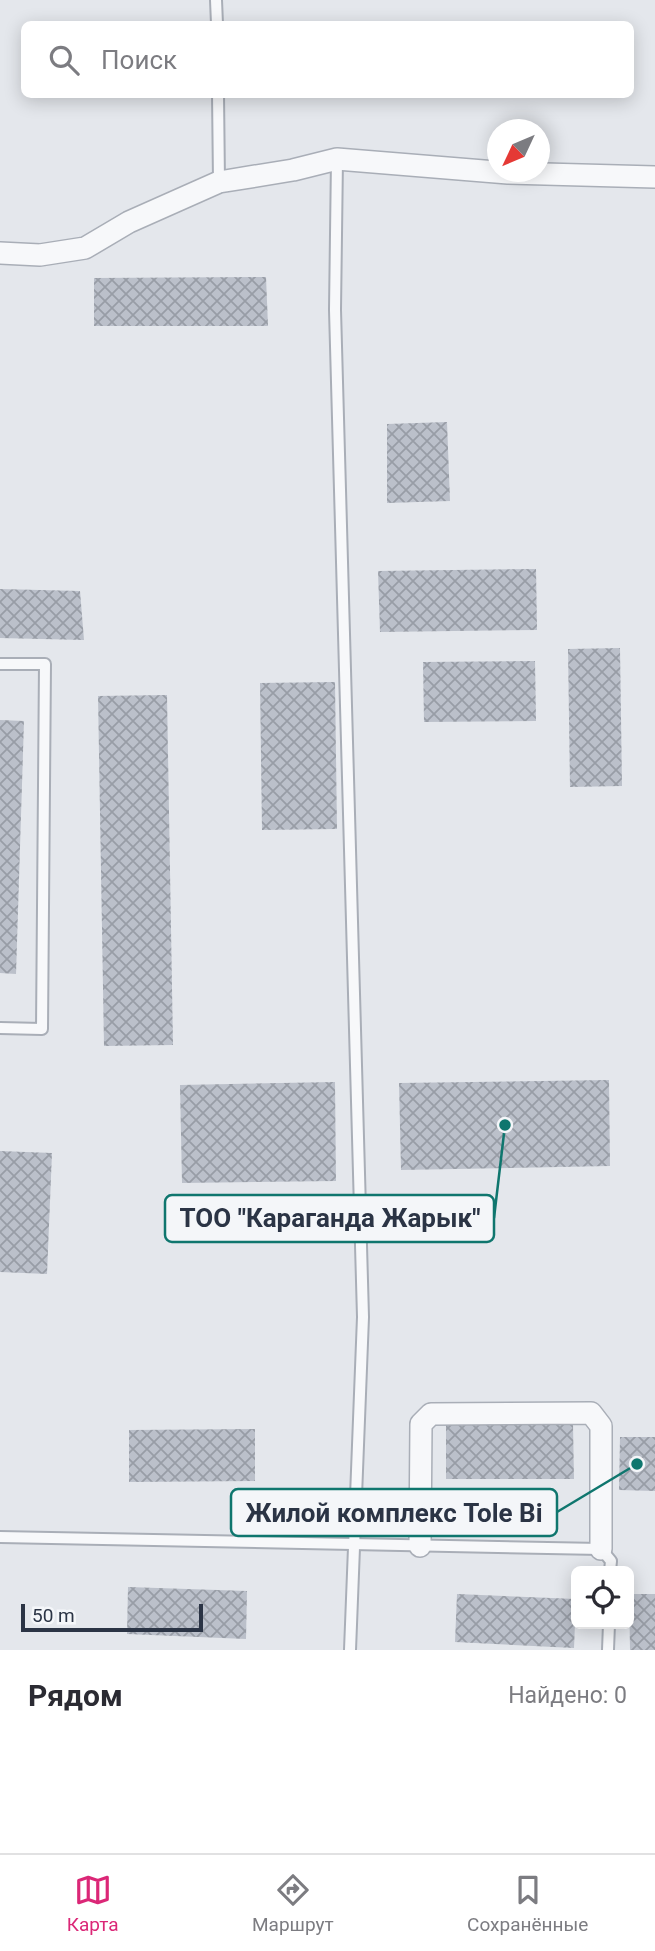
<!DOCTYPE html>
<html lang="ru">
<meta charset="utf-8">
<style>
:root{--surface:#fff;--page:#f7f7f7;--text:#2b2b33;--muted:#7c7c81;--line:#e1e1e2;--accent:#db2777}
body{margin:0;font-family:Roboto,sans-serif;background:var(--page);color:var(--text)}
.controls{position:absolute;right:21px;bottom:21px;display:grid;overflow:hidden;border-radius:10px;box-shadow:0 4px 18px #0003}
.controls button{width:63px;height:63px;display:grid;place-items:center;padding:0;border:0;border-bottom:2px solid var(--line);background:var(--surface);color:var(--text);font:35px sans-serif}
.compass{position:absolute;left:487px;top:119px;width:63px;height:63px;border-radius:50%;background:var(--surface);box-shadow:0 4px 18px #0003;rotate:226deg}
.scale{position:absolute;left:21px;bottom:18px;width:182px;box-sizing:border-box;padding-left:7px;border:4px solid #2b3445;border-top:0;font-size:19px;line-height:24px;white-space:nowrap;color:#2b3445;-webkit-text-stroke:5px #f4f6f9;paint-order:stroke}
.list{margin:0;padding:0;list-style:none}
h2{display:flex;justify-content:space-between;align-items:center;height:91px;margin:0;padding:0 28px;font-size:30px}
h2 small{font-size:23px;font-weight:400;color:var(--muted)}
.icon{flex:none;width:38px;height:38px;fill:none;stroke:currentColor;stroke-width:2;stroke-linecap:round;stroke-linejoin:round}
.map{position:relative;flex:none;width:655px;height:1650px;overflow:hidden}
.search{position:absolute;background:var(--surface);box-shadow:0 4px 18px #0003;left:21px;right:21px;top:21px;height:77px;display:flex;align-items:center;gap:18px;box-sizing:border-box;padding:0 24px;border-radius:10px;color:var(--muted);font-size:26px}
.sheet{height:203px;background:var(--surface)}
nav{display:flex;justify-content:space-around;align-items:center;box-sizing:border-box;height:98px;border-top:2px solid var(--line);background:var(--surface);font-size:19px;color:var(--muted)}
nav a{display:grid;justify-items:center;gap:4px}
nav .on{color:var(--accent)}
.map>svg:first-child{display:block}
</style>
<div class="map">
<svg width="655" height="1650" viewBox="0 0 655 1650">
<defs>
<pattern id="building-cross-hatch" width="8" height="8" patternUnits="userSpaceOnUse" patternTransform="scale(1.75)"><rect width="8" height="8" fill="#bbc0ca"/><path d="M0 0l8 8M0 8l8-8" fill="none" stroke="#989da6"/></pattern>
</defs>
<rect width="100%" height="100%" fill="#e4e7ec"/>
<g fill="url(#building-cross-hatch)">
<path d="M266 277 268 326H94V278Z"/>
<path d="M447 422 450 501 387 503V424Z"/>
<path d="M536 569 537 630 380 632 378 571Z"/>
<path d="M0 589 80 591 84 640 0 638Z"/>
<path d="M620 648 622 786 570 787 568 649Z"/>
<path d="M535 661 536 721 424 722 423 662Z"/>
<path d="M335 682 337 829 262 830 260 683Z"/>
<path d="M167 695 173 1045 104 1046 98 696Z"/>
<path d="M0 720 24 721 16 974 0 973Z"/>
<path d="M609 1080 610 1166 401 1170 399 1083Z"/>
<path d="M335 1082 336 1181 182 1183 180 1085Z"/>
<path d="M0 1151 52 1153 47 1274 0 1272Z"/>
<path d="M446 1424H573L574 1479H446Z"/>
<path d="M255 1429V1481L129 1482V1430Z"/>
<path d="M620 1437H655V1491L619 1490Z"/>
<path d="M128 1587 247 1591 246 1639 127 1634Z"/>
<path d="M457 1594 576 1599 574 1648 455 1642Z"/>
<path d="M629 1594H655V1650H630Z"/>
</g>
<g fill="none" stroke-linecap="round" stroke-linejoin="round">
<g stroke="#a9aeb7" stroke-width="14">
<g id="service">
<path d="M216 0 217 24"/>
<path d="M218 94 219 182"/>
<path d="M337 159 335 310 363 1317 350 1650"/>
<path d="M0 664H45L42 1029 0 1028"/>
<path d="M0 1537 601 1549 611 1561 610 1571"/>
<path d="M608 1650 609 1624"/>
</g>
</g>
<g stroke="#a9aeb7" stroke-width="24">
<g id="minor">
<path d="M0 253 40 255 85 248 129 222 219 182 293 170 337 159 508 173 655 177"/>
<path d="M420 1546 421 1424 431 1414 591 1413 601 1426V1549"/>
</g>
</g>
<use href="#service" stroke="#f7f8fa" stroke-width="10"/>
<use href="#minor" stroke="#f7f8fa" stroke-width="21"/>
</g>
<path fill="none" stroke="#0f766e" stroke-width="2.5" d="M505 1125L494 1218M637 1464L557 1512"/>
<g fill="#0f766e" stroke="#f4f6f9" stroke-width="2.5">
<circle cx="505" cy="1125" r="7"/>
<circle cx="637" cy="1464" r="7"/>
</g>
<g fill="#f4f6f9" stroke="#0f766e" stroke-width="2.5">
<rect x="165" y="1195" width="329" height="47" rx="7"/>
<rect x="231" y="1489" width="326" height="47" rx="7"/>
</g>
<g font-size="26" text-anchor="middle" font-weight="bold" fill="#2b3445">
<text x="330" y="1227">ТОО "Караганда Жарык"</text>
<text x="394" y="1522">Жилой комплекс Tole Bi</text>
</g>
</svg>
<div class="controls">
<button><svg class="icon" aria-label="locate" viewBox="0 0 24 24"><circle cx="12" cy="12" r="6"/><path d="M12 2v4M12 18v4M2 12h4M18 12h4"/></svg></button>
</div>
<svg class="compass" viewBox="-18 -18 36 36"><path d="M0-13l5 13h-10z" fill="#e53935"/><path d="M0 13l5-13h-10z" fill="#7c7c81"/></svg>
<div class="scale">50 m</div>
<div class="search"><svg class="icon" aria-label="search" viewBox="0 0 24 24"><circle cx="10" cy="10" r="6"/><path d="M15 15l6 6"/></svg>Поиск</div>
</div>
<section class="sheet">
<h2>Рядом<small>Найдено: 0</small></h2>
<ul class="list">
</ul>
</section>
<nav>
<a class="on"><svg class="icon" aria-label="map" viewBox="0 0 24 24"><path d="M3 6l6-2 6 2 6-2v14l-6 2-6-2-6 2zM9 4v14M15 6v14"/></svg>Карта</a>
<a><svg class="icon" aria-label="directions" viewBox="0 0 24 24"><path d="M12 3l9 9-9 9-9-9zM9 14v-3h6M13 9l2 2-2 2"/></svg>Маршрут</a>
<a><svg class="icon" aria-label="saved" viewBox="0 0 24 24"><path d="M7 4h10v16l-5-4-5 4z"/></svg>Сохранённые</a>
</nav>
